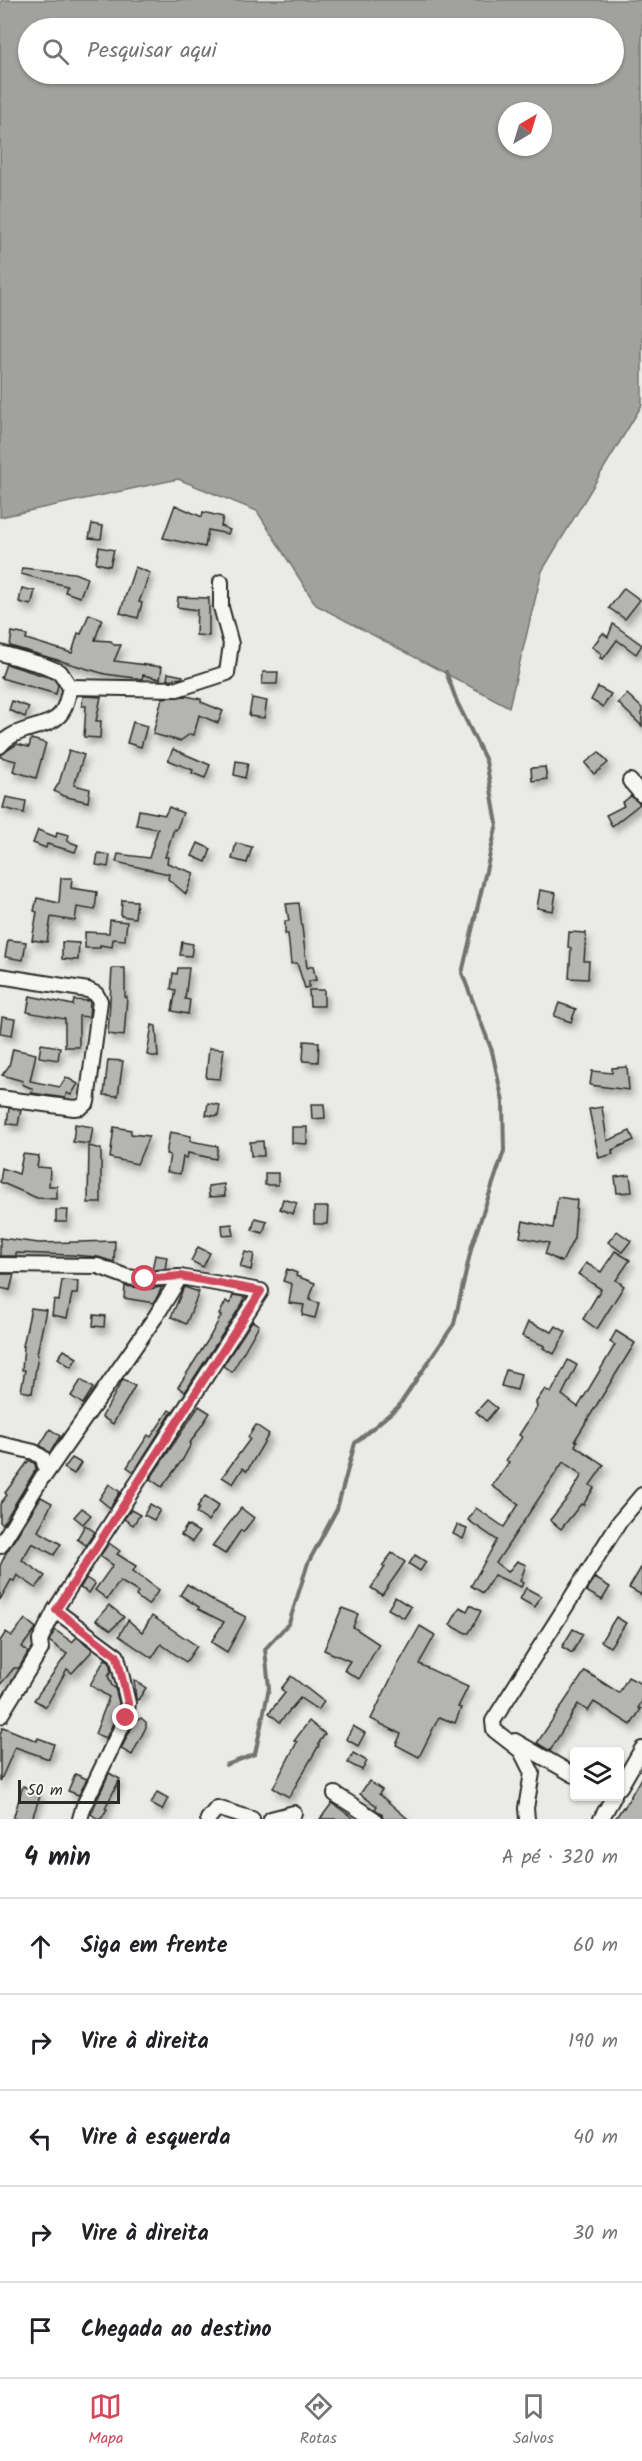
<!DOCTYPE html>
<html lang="pt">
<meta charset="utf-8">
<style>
:root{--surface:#fff;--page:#f6f6f6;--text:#202124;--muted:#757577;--line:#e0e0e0;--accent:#d1495b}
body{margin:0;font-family:Kalam,sans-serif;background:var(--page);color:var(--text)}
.controls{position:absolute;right:18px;bottom:18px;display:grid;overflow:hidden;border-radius:6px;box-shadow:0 2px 4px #0004}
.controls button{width:54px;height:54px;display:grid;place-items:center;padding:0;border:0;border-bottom:2px solid var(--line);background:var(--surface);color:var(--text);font:30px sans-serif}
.compass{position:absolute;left:498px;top:102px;width:54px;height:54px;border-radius:50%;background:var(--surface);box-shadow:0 2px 4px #0004;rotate:38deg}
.scale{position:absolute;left:18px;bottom:15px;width:102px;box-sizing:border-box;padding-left:6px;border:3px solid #2b2b2b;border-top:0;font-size:16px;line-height:21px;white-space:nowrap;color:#2b2b2b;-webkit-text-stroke:4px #f6f6f2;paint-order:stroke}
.stop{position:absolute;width:18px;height:18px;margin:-14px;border:4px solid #d1495b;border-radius:50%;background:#fff}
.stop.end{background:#d1495b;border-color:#fff;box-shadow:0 2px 6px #0008}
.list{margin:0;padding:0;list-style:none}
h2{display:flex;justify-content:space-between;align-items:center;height:78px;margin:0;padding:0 24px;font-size:26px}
h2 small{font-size:20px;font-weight:400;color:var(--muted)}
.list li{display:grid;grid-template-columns:39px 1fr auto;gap:18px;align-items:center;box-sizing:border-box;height:96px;padding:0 24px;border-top:2px solid var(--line)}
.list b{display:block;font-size:22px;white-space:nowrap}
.list em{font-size:20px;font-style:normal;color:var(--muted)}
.icon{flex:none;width:33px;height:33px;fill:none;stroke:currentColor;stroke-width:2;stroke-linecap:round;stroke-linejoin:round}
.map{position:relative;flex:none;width:642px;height:1819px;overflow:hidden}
.search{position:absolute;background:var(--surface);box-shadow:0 2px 4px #0004;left:18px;right:18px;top:18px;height:66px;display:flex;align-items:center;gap:15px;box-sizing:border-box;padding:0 21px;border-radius:33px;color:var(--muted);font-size:22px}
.sheet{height:558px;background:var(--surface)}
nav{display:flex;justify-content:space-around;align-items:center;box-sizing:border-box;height:84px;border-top:2px solid var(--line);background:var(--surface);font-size:16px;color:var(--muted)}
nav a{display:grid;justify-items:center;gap:3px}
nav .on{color:var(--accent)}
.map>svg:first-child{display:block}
</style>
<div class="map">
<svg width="642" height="1819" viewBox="0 0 642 1819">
<defs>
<filter id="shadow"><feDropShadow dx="3.5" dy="6" stdDeviation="3" flood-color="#0004"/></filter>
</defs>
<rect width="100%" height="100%" fill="#eaeae6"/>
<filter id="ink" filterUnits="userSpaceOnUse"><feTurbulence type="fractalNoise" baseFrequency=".0167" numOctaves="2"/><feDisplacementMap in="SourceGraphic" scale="12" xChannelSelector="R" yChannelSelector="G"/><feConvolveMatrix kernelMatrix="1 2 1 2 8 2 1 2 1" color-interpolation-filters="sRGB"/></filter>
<g filter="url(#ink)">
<path fill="#a1a19e" stroke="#727270" stroke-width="1.5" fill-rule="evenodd" d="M3 0H642V405L542 571 509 707 316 605 257 511 178 479 0 517V2ZM28 28H614V74H28ZM507 111H543V147H507Z"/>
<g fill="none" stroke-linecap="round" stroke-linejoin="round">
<path stroke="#727270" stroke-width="4" d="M226 1765 255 1754 269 1688 265 1649 289 1623 308 1563 337 1509 355 1443 398 1407 454 1324 472 1245 504 1151 503 1102 492 1051 462 973 497 824 486 761 457 702 446 672"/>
</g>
<g fill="#b4b4b1" stroke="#2b2b2b" stroke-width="1.5" filter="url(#shadow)">
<path d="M175 505 202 517 203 512 223 517 221 526 230 530 228 534 208 530 205 547 163 538Z"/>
<path d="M92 524 103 526 101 539 89 538Z"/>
<path d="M99 547 114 550 110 566 96 563Z"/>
<path d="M135 567 150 573 139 602 142 603 138 618 120 613Z"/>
<path d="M22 568 74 573 87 578 80 597 65 592 67 586 21 574Z"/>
<path d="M22 588 35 591 31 605 19 602Z"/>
<path d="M624 588 640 600 625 619 609 608Z"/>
<path d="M178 597 209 598V636L196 635 197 610 177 607Z"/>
<path d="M89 614 102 619 95 640 111 641 114 645H121L114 661 162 667 160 679 143 675 142 679 105 674 10 646 12 632 27 635 26 639 72 653 78 633 81 634Z"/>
<path d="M613 624 642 645 636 654 617 640 603 659 600 658 602 654 592 647 603 633 608 637Z"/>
<path d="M6 664 54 679 58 685 56 694 1 678Z"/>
<path d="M263 672H278L277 684H262Z"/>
<path d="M168 673 183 676 182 678 167 680Z"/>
<path d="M598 687 611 694 603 707 591 700Z"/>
<path d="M627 694 642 708V726L618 703Z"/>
<path d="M83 696 101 697 96 721H101L100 738 84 737 86 706H82Z"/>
<path d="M186 696 201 699V702L223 711 218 723 199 715 194 735 190 734 180 741 153 734 162 698Z"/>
<path d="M252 698 267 701 264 718 249 716Z"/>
<path d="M12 701 29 707 25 717 9 710Z"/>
<path d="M133 722 147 726 141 747 127 743Z"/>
<path d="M31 739 46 743 36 778 13 771 16 761 0 757V755L17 744 29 747Z"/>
<path d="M173 749 210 765 205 778 192 773 193 770 168 760Z"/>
<path d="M69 750 84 755 74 785 90 789 88 802 63 796 54 791 59 783Z"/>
<path d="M599 752 608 763 594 774 585 763Z"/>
<path d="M236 761 248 763 245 778 234 775Z"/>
<path d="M545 767 547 779 532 781 531 768Z"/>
<path d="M631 796 640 804 612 826 606 815 624 806 622 803Z"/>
<path d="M6 797 26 801 24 813 3 808Z"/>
<path d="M169 807 183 813 176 830 174 829 165 857H168L167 863 194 873 186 894 168 879 169 874 116 862 118 854 149 858 158 829 136 825 139 810 165 815Z"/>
<path d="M38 830 56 837 57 832 69 835 67 841 78 845 75 852 47 844 46 848 33 843Z"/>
<path d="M198 843 211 849 206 862 192 856Z"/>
<path d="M236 843 252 847 247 863 232 859Z"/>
<path d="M98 853 110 855 108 867 96 865Z"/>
<path d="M61 878H72L71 888 97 892 95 910 77 907 75 921 51 917 47 942 32 940 37 912 34 911 37 898 59 903Z"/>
<path d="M540 890 556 893 553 911 537 908Z"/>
<path d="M122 900 137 901 135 918 121 916Z"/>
<path d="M299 903 307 968 313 966 316 980 309 981V987L305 988 297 963 291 964 288 934H285V921H289L286 904Z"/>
<path d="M110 920 127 922 125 940 113 939 112 947 100 945V948H85V932L109 933Z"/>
<path d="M569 932 586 933 584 961H589L588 979 569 978 571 948 568 947Z"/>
<path d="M8 940 26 942 23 960 5 957Z"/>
<path d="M62 942 79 943 78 960 62 959Z"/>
<path d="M182 942 193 944 191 956 180 955Z"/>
<path d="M112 968H125V997H127L124 1036 108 1034Z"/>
<path d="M178 968H189L185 999 190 1000 188 1014 172 1011 176 990 171 989 173 973 177 974Z"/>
<path d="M309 990H324V1006H310Z"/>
<path d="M30 996 73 1005 74 1000 90 1001 89 1017 79 1016V1047H65V1019L27 1012Z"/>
<path d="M559 1003 576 1009 571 1022 554 1016Z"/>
<path d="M2 1017 15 1019 12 1035 0 1033Z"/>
<path d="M152 1025 156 1026 158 1057 147 1055Z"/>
<path d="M304 1041 319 1042 318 1062 303 1061Z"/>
<path d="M41 1044 60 1047 58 1060 39 1057Z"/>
<path d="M209 1048 224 1049 220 1079 206 1078Z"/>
<path d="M13 1049 36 1054 30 1081 60 1087 66 1077 78 1084 71 1095 67 1093 65 1098 32 1093 33 1089 22 1084 23 1081 2 1075 9 1066Z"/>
<path d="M108 1060 123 1061 118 1096 104 1095Z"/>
<path d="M627 1067 629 1090 590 1085 592 1071 612 1073V1068Z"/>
<path d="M208 1103 220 1105 218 1116 206 1115Z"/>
<path d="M311 1104H324L325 1118 312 1119Z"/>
<path d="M602 1107 607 1141 630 1131 634 1140 612 1150 613 1154 599 1158 589 1109Z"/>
<path d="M9 1108 21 1110 18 1125 7 1124Z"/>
<path d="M75 1124 93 1127 90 1144 73 1142Z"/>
<path d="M114 1127 131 1130V1134L149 1136 137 1164 110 1158Z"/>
<path d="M292 1127H307V1144L292 1143Z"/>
<path d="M170 1132 191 1136 190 1141 218 1146 216 1159 188 1153 187 1158 183 1157 180 1174 167 1172 170 1155 166 1154Z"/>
<path d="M263 1141 264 1156H251L250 1142Z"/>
<path d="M89 1146 101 1149V1203H88Z"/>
<path d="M23 1154 39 1156 37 1167 50 1168 49 1186H57V1199L37 1198 0 1182 2 1168 19 1174Z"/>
<rect x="265" y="1173" width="13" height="12"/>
<path d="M630 1175 632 1192 617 1193 615 1177Z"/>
<path d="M224 1184 225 1196 209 1197 208 1186Z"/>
<path d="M558 1197 577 1200 574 1238 562 1262 545 1254 549 1243 520 1237 523 1221 553 1228Z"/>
<path d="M283 1199 297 1203 293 1214 280 1209Z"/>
<path d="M314 1207H328L327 1224H314Z"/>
<path d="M56 1210H68L67 1222H56Z"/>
<path d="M255 1218 267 1221 263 1233 252 1230Z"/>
<path d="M232 1224 234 1235 223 1236 222 1225Z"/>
<path d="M617 1231 631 1241 622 1252 608 1242Z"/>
<path d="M0 1238 39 1243 115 1241 114 1262 98 1257 72 1255 16 1253V1256H0Z"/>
<path d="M198 1247 210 1253 203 1267 191 1261Z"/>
<path d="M615 1251 630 1260 616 1280 624 1286 597 1329 583 1319 601 1289 578 1274 586 1263 601 1272Z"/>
<path d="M245 1252 254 1254 251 1270 240 1267Z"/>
<path d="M155 1255 167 1257 165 1269 152 1270Z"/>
<path d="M287 1269 297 1273 296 1276 315 1283 309 1300 319 1303 315 1318 302 1315 304 1305 289 1303 292 1284 283 1281Z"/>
<path d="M0 1274H14L10 1290 0 1288Z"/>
<path d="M62 1280 78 1281 77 1294H72L67 1318 52 1315 54 1300 59 1301Z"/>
<path d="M125 1286 149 1289 162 1287 154 1303 124 1298Z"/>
<path d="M184 1287 199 1292 186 1324 171 1317Z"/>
<path d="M233 1295 245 1297 242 1304 185 1392 178 1387 208 1340 221 1316 219 1315 226 1301 230 1304Z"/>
<path d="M31 1308 46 1310 37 1354 38 1355 32 1393 21 1391 25 1370H22L24 1346H23Z"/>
<path d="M94 1315 105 1316 104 1327 93 1326Z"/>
<path d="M252 1321 259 1325 232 1372 223 1366Z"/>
<path d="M528 1322 552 1332 556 1326 566 1332 554 1354 543 1348 545 1346 522 1336Z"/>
<path d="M616 1331 635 1343 575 1440 577 1441 575 1446 604 1465 590 1485 594 1488 583 1505 581 1504 561 1529 550 1520 569 1496 582 1475 563 1462 496 1563 508 1572 517 1561 526 1565 520 1581 523 1583 521 1587 494 1575 483 1593 471 1586 497 1540 468 1520 476 1508 504 1527 519 1504 492 1486 509 1462 506 1460 522 1437 519 1435 537 1407 536 1402 545 1389 551 1393 568 1360 577 1365 562 1395 578 1407 615 1345 610 1342Z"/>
<path d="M64 1350 77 1358 71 1367 58 1358Z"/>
<path d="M506 1370 521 1374 517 1390 501 1386Z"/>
<path d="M123 1379 135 1386 113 1424 102 1417Z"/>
<path d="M81 1380 93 1388 83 1404 71 1396Z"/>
<path d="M487 1400 497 1408 486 1421 476 1412Z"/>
<path d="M199 1406 210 1413 190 1443 191 1444 183 1459 162 1487 150 1479Z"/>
<path d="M169 1410 172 1412 134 1472 127 1467 148 1435 151 1437Z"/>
<path d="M256 1425 269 1434 247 1471 243 1468 233 1484 222 1477 250 1439 248 1437Z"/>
<path d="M50 1429 60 1436 50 1453 40 1445Z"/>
<path d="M72 1458 81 1463 74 1474 64 1468Z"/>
<path d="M29 1460 35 1464 36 1469 3 1524 0 1522V1504L7 1495 5 1493Z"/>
<path d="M109 1484 120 1492 110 1508 99 1499Z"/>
<path d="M205 1496 219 1505 208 1521 196 1513 199 1508 197 1507Z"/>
<path d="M41 1497 52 1503 38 1531 61 1544 54 1555 32 1543 22 1560 45 1576 36 1588 17 1575 14 1581 11 1580 0 1600V1566L6 1553Z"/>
<path d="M150 1504 160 1510 154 1520 144 1515Z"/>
<path d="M82 1508 91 1515 83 1524 74 1517Z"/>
<path d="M241 1508 254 1518 243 1532 241 1530 225 1554 212 1546Z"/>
<path d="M131 1510 140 1515 133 1525 124 1519Z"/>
<path d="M85 1525 95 1532 86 1545 77 1539Z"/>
<path d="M187 1525 199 1532 192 1542 181 1535Z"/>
<path d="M457 1525 467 1529 463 1539 453 1534Z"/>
<path d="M109 1543 120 1551 117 1554 136 1566 133 1571 159 1590 148 1605 136 1596 138 1592 120 1581 107 1599 95 1590 113 1565 100 1556Z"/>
<path d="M392 1553 405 1562 382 1595 371 1588 385 1567 382 1566Z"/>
<path d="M415 1555 426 1562 420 1571 409 1564Z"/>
<path d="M642 1566V1595L629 1588Z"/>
<path d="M86 1578 95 1584 89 1593 80 1588Z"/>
<path d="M595 1578 610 1587 602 1600 586 1591Z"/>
<path d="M187 1584 216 1602 246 1617 227 1652 211 1642 224 1622 198 1609 199 1607 180 1595Z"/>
<path d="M526 1588 541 1596 535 1607 520 1599Z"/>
<path d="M395 1597 411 1607 404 1618 388 1609Z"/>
<path d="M109 1605 124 1617 111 1630 96 1620Z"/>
<path d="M470 1605 481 1611 469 1633H466L450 1625 460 1607 467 1611Z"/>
<path d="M342 1608 358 1614 353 1627 379 1644 359 1679 344 1670 350 1661 324 1650Z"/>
<path d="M152 1616 197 1646 186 1662 161 1644 152 1658 119 1636 128 1620 142 1632Z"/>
<path d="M616 1617 626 1623 610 1647 601 1641Z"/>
<path d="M25 1619 36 1628 22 1647 28 1652 19 1668H14L0 1685V1641L6 1632 12 1636Z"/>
<path d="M420 1626 435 1635 419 1664 468 1687 458 1707 461 1708 455 1723 439 1717 419 1757 396 1745 401 1734 371 1719 395 1670Z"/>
<path d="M573 1629 583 1634 572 1653 562 1647Z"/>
<path d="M55 1630 72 1642 77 1637 93 1650 72 1673 67 1669 46 1707 34 1700 67 1654 49 1641Z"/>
<path d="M105 1659 109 1661 111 1672 108 1676 112 1686 115 1688 119 1703 117 1715 106 1738 95 1734 109 1697 90 1685Z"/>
<path d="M585 1671 619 1693 628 1677 642 1684V1701L638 1708 641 1709 631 1725 594 1702 588 1711 578 1704 550 1751 537 1743Z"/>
<path d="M291 1676 324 1702 318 1710 300 1698 280 1722 269 1713 285 1693 281 1689Z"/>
<path d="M134 1680 146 1688 138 1700 136 1699Z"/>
<path d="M141 1718 146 1722V1727L132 1755 121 1749 134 1723Z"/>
<path d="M309 1721 325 1734 318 1744 319 1745 289 1797 273 1788 297 1742 294 1741Z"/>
<path d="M353 1726 365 1733 358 1746 346 1739Z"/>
<path d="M3 1727 37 1741 38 1738 54 1744 49 1759 15 1747 0 1782V1734Z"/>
<path d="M353 1753 367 1761 362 1770 348 1763Z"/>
<path d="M109 1773 120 1779 105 1808 107 1809 101 1819H98L91 1814Z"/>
<path d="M75 1774 87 1779 79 1795 68 1791Z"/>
<path d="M642 1776V1819H615L623 1807 624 1808Z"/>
<path d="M369 1781 382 1790 379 1794 408 1819H383L382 1814 375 1809 377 1806 360 1794Z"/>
<path d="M23 1786 41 1793 32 1819H13Z"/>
<path d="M157 1792 168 1798 162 1810 151 1804Z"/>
<path d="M332 1803 335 1805 354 1819H320Z"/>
</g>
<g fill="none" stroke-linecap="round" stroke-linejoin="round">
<g stroke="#2b2b2b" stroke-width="18">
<g id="minor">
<path d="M0 653 43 665 60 672 70 687C68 695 67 703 63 710 54 730 16 724 0 746"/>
<path d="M70 687 177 689 227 673 231 644 221 607V582"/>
<path d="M630 781 642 795"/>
<path d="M0 976 88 990 96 994 100 1001 87 1102 81 1107 74 1108 0 1098"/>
<path d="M0 1265 98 1266 127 1277 145 1279 180 1277"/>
<path d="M0 1444 34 1452 43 1458 46 1471 0 1546"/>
<path d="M55 1610 117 1656 128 1703 126 1718 84 1805 80 1819"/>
<path d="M0 1716 41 1649 40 1640 55 1610 261 1291 180 1277 156 1316 45 1475"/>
<path d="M515 1741 574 1775"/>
<path d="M620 1787 642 1749"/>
<path d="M335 1794 374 1819"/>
<path d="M208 1819 217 1808 252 1819"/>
<path d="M271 1819 294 1813"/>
<path d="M527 1819 526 1808 532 1773 521 1751 494 1730 493 1721 620 1521 642 1495"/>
<path d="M601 1819 614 1796"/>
</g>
</g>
<use href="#minor" stroke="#f6f6f2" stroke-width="14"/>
</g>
</g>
<g fill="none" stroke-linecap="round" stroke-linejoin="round" filter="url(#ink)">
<path stroke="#d1495b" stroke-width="8" d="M126 1718 128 1703 117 1656 56 1610 261 1291 180 1276 145 1279"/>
</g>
</svg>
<div class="controls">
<button><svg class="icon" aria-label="layers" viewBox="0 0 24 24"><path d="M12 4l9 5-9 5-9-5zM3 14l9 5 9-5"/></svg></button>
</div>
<svg class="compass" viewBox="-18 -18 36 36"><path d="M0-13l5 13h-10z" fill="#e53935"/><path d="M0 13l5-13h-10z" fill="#757577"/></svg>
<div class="scale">50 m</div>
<div class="stop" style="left:145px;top:1279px"></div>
<div class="stop end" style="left:126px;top:1718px"></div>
<div class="search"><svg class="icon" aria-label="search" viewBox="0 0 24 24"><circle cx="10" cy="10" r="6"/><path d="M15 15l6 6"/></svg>Pesquisar aqui</div>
</div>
<section class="sheet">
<h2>4 min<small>A pé · 320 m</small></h2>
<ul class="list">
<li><svg class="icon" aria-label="ahead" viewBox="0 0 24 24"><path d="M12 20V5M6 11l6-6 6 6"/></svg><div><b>Siga em frente</b></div><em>60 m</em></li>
<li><svg class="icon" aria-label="right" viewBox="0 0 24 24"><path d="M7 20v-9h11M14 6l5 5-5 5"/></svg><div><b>Vire à direita</b></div><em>190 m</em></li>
<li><svg class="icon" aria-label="left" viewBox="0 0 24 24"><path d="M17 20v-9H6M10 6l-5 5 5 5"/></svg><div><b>Vire à esquerda</b></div><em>40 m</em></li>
<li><svg class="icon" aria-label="right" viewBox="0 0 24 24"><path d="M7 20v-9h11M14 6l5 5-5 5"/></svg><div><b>Vire à direita</b></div><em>30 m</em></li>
<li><svg class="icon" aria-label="arrive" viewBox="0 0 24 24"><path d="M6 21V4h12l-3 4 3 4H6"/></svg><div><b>Chegada ao destino</b></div></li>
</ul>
</section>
<nav>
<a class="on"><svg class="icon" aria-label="map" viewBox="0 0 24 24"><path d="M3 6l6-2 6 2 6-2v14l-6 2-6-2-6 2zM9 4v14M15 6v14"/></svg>Mapa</a>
<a><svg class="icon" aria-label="directions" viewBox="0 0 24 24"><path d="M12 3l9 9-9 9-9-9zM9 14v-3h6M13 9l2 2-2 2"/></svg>Rotas</a>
<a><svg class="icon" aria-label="saved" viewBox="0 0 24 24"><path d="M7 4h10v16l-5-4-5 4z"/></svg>Salvos</a>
</nav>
